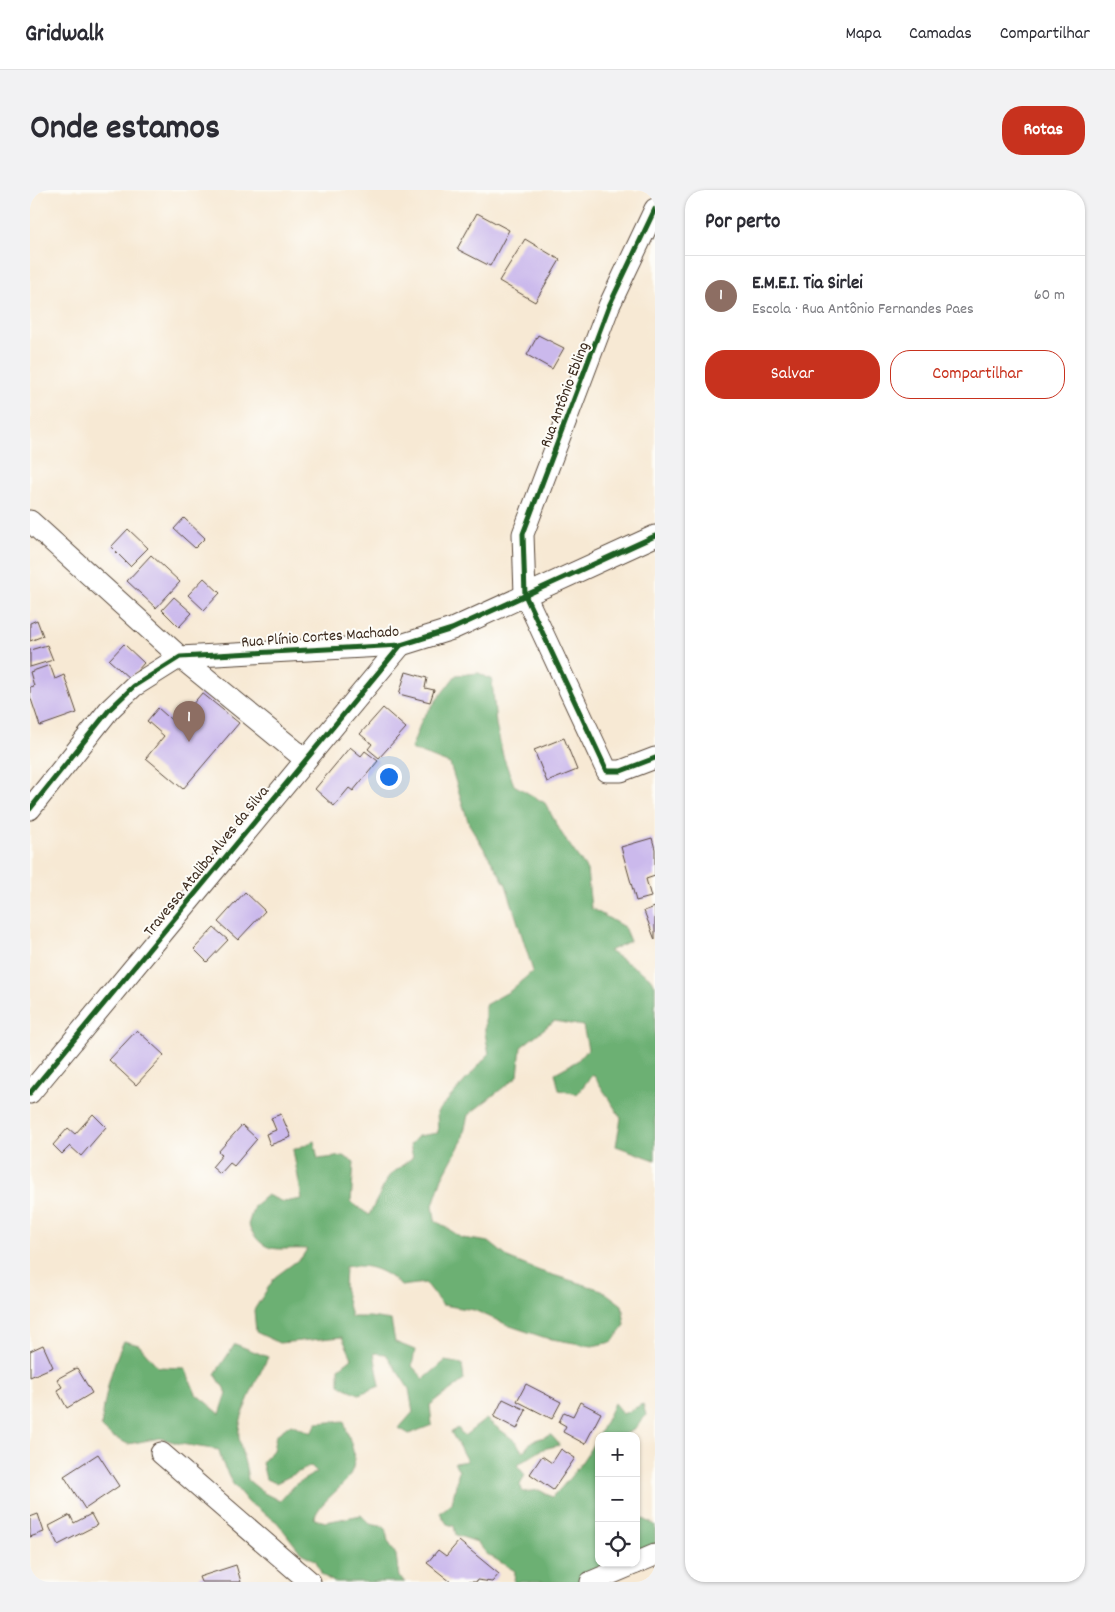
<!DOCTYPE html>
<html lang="pt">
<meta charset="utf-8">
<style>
:root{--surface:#fff;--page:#f2f2f3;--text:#2b2b33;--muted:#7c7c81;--line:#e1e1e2;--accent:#c8321e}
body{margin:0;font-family:Dekko,sans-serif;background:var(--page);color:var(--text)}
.controls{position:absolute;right:15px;bottom:15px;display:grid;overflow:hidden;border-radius:10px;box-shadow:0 1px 4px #0004}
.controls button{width:45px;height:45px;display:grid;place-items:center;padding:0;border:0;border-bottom:1px solid var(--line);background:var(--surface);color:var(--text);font:25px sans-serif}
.you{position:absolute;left:358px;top:586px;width:18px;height:18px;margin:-12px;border:4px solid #fff;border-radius:50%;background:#1a73e8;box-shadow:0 0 0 8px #1a73e833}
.badge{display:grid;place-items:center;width:32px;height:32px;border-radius:50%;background:var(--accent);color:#fff;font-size:16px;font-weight:700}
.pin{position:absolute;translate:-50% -41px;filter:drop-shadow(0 1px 2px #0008)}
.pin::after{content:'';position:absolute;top:26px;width:18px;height:15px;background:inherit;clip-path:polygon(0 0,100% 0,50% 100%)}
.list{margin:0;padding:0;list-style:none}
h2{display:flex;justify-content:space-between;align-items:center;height:65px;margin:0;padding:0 20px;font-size:21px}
h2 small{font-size:16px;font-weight:400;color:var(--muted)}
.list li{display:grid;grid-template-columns:32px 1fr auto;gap:15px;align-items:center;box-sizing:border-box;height:80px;padding:0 20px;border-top:1px solid var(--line)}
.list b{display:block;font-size:19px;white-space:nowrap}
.list p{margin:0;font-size:16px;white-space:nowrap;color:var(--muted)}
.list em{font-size:16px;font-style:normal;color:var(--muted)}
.actions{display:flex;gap:10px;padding:15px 20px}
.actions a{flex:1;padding:11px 0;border:1px solid var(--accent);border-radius:20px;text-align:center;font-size:18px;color:var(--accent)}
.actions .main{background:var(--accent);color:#fff}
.icon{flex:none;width:28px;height:28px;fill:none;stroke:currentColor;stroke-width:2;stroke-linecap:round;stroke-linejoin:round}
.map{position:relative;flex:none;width:625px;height:1392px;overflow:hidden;border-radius:20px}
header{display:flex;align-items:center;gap:30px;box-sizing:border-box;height:70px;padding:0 25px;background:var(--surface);border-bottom:1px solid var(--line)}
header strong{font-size:24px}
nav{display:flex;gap:28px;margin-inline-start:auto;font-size:18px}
.intro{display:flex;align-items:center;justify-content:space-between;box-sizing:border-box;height:120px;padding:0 30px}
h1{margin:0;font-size:35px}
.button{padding:12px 22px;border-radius:20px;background:var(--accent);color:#fff;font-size:18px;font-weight:700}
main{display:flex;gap:30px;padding:0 30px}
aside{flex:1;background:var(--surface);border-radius:20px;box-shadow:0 1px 4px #0004}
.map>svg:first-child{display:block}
</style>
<header>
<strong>Gridwalk</strong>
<nav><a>Mapa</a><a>Camadas</a><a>Compartilhar</a></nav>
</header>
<div class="intro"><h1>Onde estamos</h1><a class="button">Rotas</a></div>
<main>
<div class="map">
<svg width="625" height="1392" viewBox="0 0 625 1392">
<rect width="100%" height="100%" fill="#fdfcf7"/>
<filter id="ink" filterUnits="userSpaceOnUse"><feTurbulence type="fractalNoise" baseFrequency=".02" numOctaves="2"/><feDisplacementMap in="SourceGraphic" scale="10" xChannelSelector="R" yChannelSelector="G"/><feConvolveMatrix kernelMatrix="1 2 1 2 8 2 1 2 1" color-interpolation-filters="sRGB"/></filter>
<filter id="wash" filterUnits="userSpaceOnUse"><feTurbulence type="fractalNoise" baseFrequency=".0096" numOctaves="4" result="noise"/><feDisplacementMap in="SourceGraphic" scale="20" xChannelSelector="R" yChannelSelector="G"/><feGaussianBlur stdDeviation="1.12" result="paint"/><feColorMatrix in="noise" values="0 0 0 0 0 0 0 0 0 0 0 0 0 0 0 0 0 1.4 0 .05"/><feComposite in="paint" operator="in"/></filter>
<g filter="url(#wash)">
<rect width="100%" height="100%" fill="#f7e9d4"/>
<g fill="#6cb073" stroke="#546d48">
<path d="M449 483 462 490 466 534 473 566 484 595 515 613 532 644 557 680 561 718 594 737 600 751 579 761 619 787 625 795V970L586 956 591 928 563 884 547 904 529 900 525 883 547 871 558 859 553 836 524 831 491 857 488 886 438 925 432 951 412 988 403 1015 405 1030 432 1048 459 1052 480 1069 510 1081 572 1100 592 1115 595 1135 582 1152 562 1156 516 1148 480 1136 444 1120 412 1115 395 1093 371 1096C355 1080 337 1073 315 1077L314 1097 321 1127H340L361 1130 365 1152 385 1160 382 1176 394 1189 415 1171 432 1174 434 1190 400 1215 402 1235 379 1244 369 1238 383 1222 379 1199 356 1164 344 1163 350 1196 329 1204 309 1195V1178L322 1168 312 1147 249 1153 226 1142 224 1120 245 1087 272 1067 277 1059C247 1057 235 1067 218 1035L224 1016 237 1005 253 1012 272 1009 263 960 284 951 288 969 313 966 324 972 321 1012 339 1025 359 986 383 967 380 955 388 946 408 943 407 922 459 864 455 843V815L480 801 503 781 476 695 439 634 420 574 381 559 392 529 426 485Z"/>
<path d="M94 1151 109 1155 128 1177 155 1178 166 1204 190 1224 197 1203 185 1184 205 1154 238 1167C229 1186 206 1228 209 1248 211 1263 217 1276 218 1290L234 1303 250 1311 266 1294 287 1282 281 1276 246 1293 236 1289 232 1273 243 1260 246 1245 261 1234 281 1243 287 1233 314 1231C317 1243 324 1258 324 1269 325 1295 291 1306 284 1329L296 1332 331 1325 340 1334 355 1337 358 1351 366 1365 369 1387 375 1392H304L292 1385 286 1371 271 1363 247 1332 218 1312 203 1294 192 1272 189 1260 151 1254 130 1248 98 1254 81 1246 71 1237C75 1206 80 1179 94 1151Z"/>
<path d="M584 1213 593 1224 613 1214 616 1225C600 1247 595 1246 569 1246V1373H598L551 1392H484L485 1381 457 1364 447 1352 426 1345 424 1336 417 1334 410 1323 422 1313 429 1280 424 1273 437 1271 421 1242 428 1238 434 1246 456 1229 485 1251 493 1262 502 1251 521 1245 530 1255 513 1259 487 1275 495 1285 490 1295 493 1302 509 1300 522 1307C548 1283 570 1246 584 1213Z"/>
<path d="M606 1325 625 1335V1358L606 1370Z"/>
</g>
<g id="blocks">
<g fill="#cbb9ec">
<path d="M447 23 479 40 460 76 427 59Z"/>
<path d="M495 49 530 70 505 112 469 91Z"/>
<path d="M508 145 534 158 522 179 497 165Z"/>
<path d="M154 328 175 348 165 358 144 339Z"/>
<path d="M98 339 118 358 100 376 81 357Z"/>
<path d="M121 365 150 392 126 418 97 391Z"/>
<path d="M174 388 190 403 174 420 158 405Z"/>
<path d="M144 407 162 423 149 437 132 420Z"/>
<path d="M7 430 13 446 0 451V433Z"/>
<path d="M94 454 114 473 100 489 79 470Z"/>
<path d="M17 455 23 470 0 477V460Z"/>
<path d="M20 475 25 489 34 485 47 523 10 536 0 506V497L4 496 0 482Z"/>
<path d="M376 482 397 488 395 498 404 500 400 512 369 504Z"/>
<path d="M172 503 209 533 153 599 116 568 134 546 117 531 128 518 146 534Z"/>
<path d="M353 518 376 538 349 568 338 559 342 554 330 544Z"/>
<path d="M534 548 547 580 517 592 504 560Z"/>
<path d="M320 557 331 566 335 561 348 571 323 601 319 598 304 616 285 599Z"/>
<path d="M622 648 625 659V686L616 689 621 707 606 711 591 657Z"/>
<path d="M215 702 235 721 208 750 188 732Z"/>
<path d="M625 717V750L614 721Z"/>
<path d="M184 738 198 750 177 772 164 759Z"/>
<path d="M107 840 134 865 106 895 79 870Z"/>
<path d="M63 924 76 937 51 966 40 956 32 964 23 955 38 938 45 944Z"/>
<path d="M251 924 261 947 240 955 236 944 246 940 241 928Z"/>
<path d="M212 935 227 949 204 976 200 973 190 984 182 977 192 965 188 962Z"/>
<path d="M13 1155 23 1177 0 1187V1161Z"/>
<path d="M47 1178 62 1203 37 1218 27 1200 32 1197 27 1189Z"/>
<path d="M496 1194 531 1212 522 1229 487 1211Z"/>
<path d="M473 1209 496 1220 487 1239 464 1227Z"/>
<path d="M550 1212 571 1223 555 1254 533 1242 536 1236 529 1232 534 1222 543 1226Z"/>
<path d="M531 1259 545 1268 523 1300 500 1284 512 1266 522 1273Z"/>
<path d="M68 1264 89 1296 55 1319 34 1286Z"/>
<path d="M8 1324 14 1342 0 1347V1327Z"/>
<path d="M61 1324 67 1335 28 1355 19 1336 40 1325 44 1333Z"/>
<path d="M429 1351 469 1384 462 1392 447 1390 446 1392H421L397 1373 408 1360 416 1366Z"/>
<path d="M206 1375 211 1392H171L169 1387Z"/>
</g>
</g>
</g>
<g filter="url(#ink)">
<use href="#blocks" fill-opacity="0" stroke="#574739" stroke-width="1"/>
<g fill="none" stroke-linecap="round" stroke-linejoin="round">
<g stroke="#574739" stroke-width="23">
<g id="minor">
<path d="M625 19 579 116 493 344 495 405 577 581H591L625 568"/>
<path d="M0 331 150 467 275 569"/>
<path d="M0 619 79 520 104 496 150 467 371 455 422 439 625 346"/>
<path d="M0 903 371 455"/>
<path d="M131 1263 280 1392"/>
<path d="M606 1373 625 1365"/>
<path d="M561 1392 606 1373"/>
</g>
</g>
<use href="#minor" stroke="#fff" stroke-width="21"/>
<g stroke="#fdfcf7" stroke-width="8">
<g id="cycleway">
<path d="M625 19 579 116 493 344 495 405 577 581H591L625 568"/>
<path d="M0 619 79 520 104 496 150 467 371 455 422 439 625 346"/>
<path d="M0 903 371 455"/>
</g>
</g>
<use href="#cycleway" stroke="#1b5e20" stroke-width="5"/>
</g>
</g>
<g text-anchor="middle" stroke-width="4" stroke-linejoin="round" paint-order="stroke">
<g font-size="16" fill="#3b2a1e" stroke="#fdfcf7">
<text transform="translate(533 204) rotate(-69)" y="6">Rua Antônio Ebling</text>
<text transform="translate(290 445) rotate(-4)" y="6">Rua Plínio Cortes Machado</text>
<text transform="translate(175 670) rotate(-51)" y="6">Travessa Ataliba Alves da Silva</text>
</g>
</g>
</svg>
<div class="controls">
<button>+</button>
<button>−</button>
<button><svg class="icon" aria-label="locate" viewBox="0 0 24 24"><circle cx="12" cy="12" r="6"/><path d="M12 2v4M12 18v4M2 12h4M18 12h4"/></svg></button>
</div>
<div class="you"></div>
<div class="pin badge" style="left:159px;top:552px;background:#8d6e63">1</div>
</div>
<aside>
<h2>Por perto<small></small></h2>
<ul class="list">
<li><span class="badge" style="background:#8d6e63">1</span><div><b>E.M.E.I. Tia Sirlei</b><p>Escola · Rua Antônio Fernandes Paes</p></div><em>60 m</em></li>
</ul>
<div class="actions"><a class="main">Salvar</a><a>Compartilhar</a></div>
</aside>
</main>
